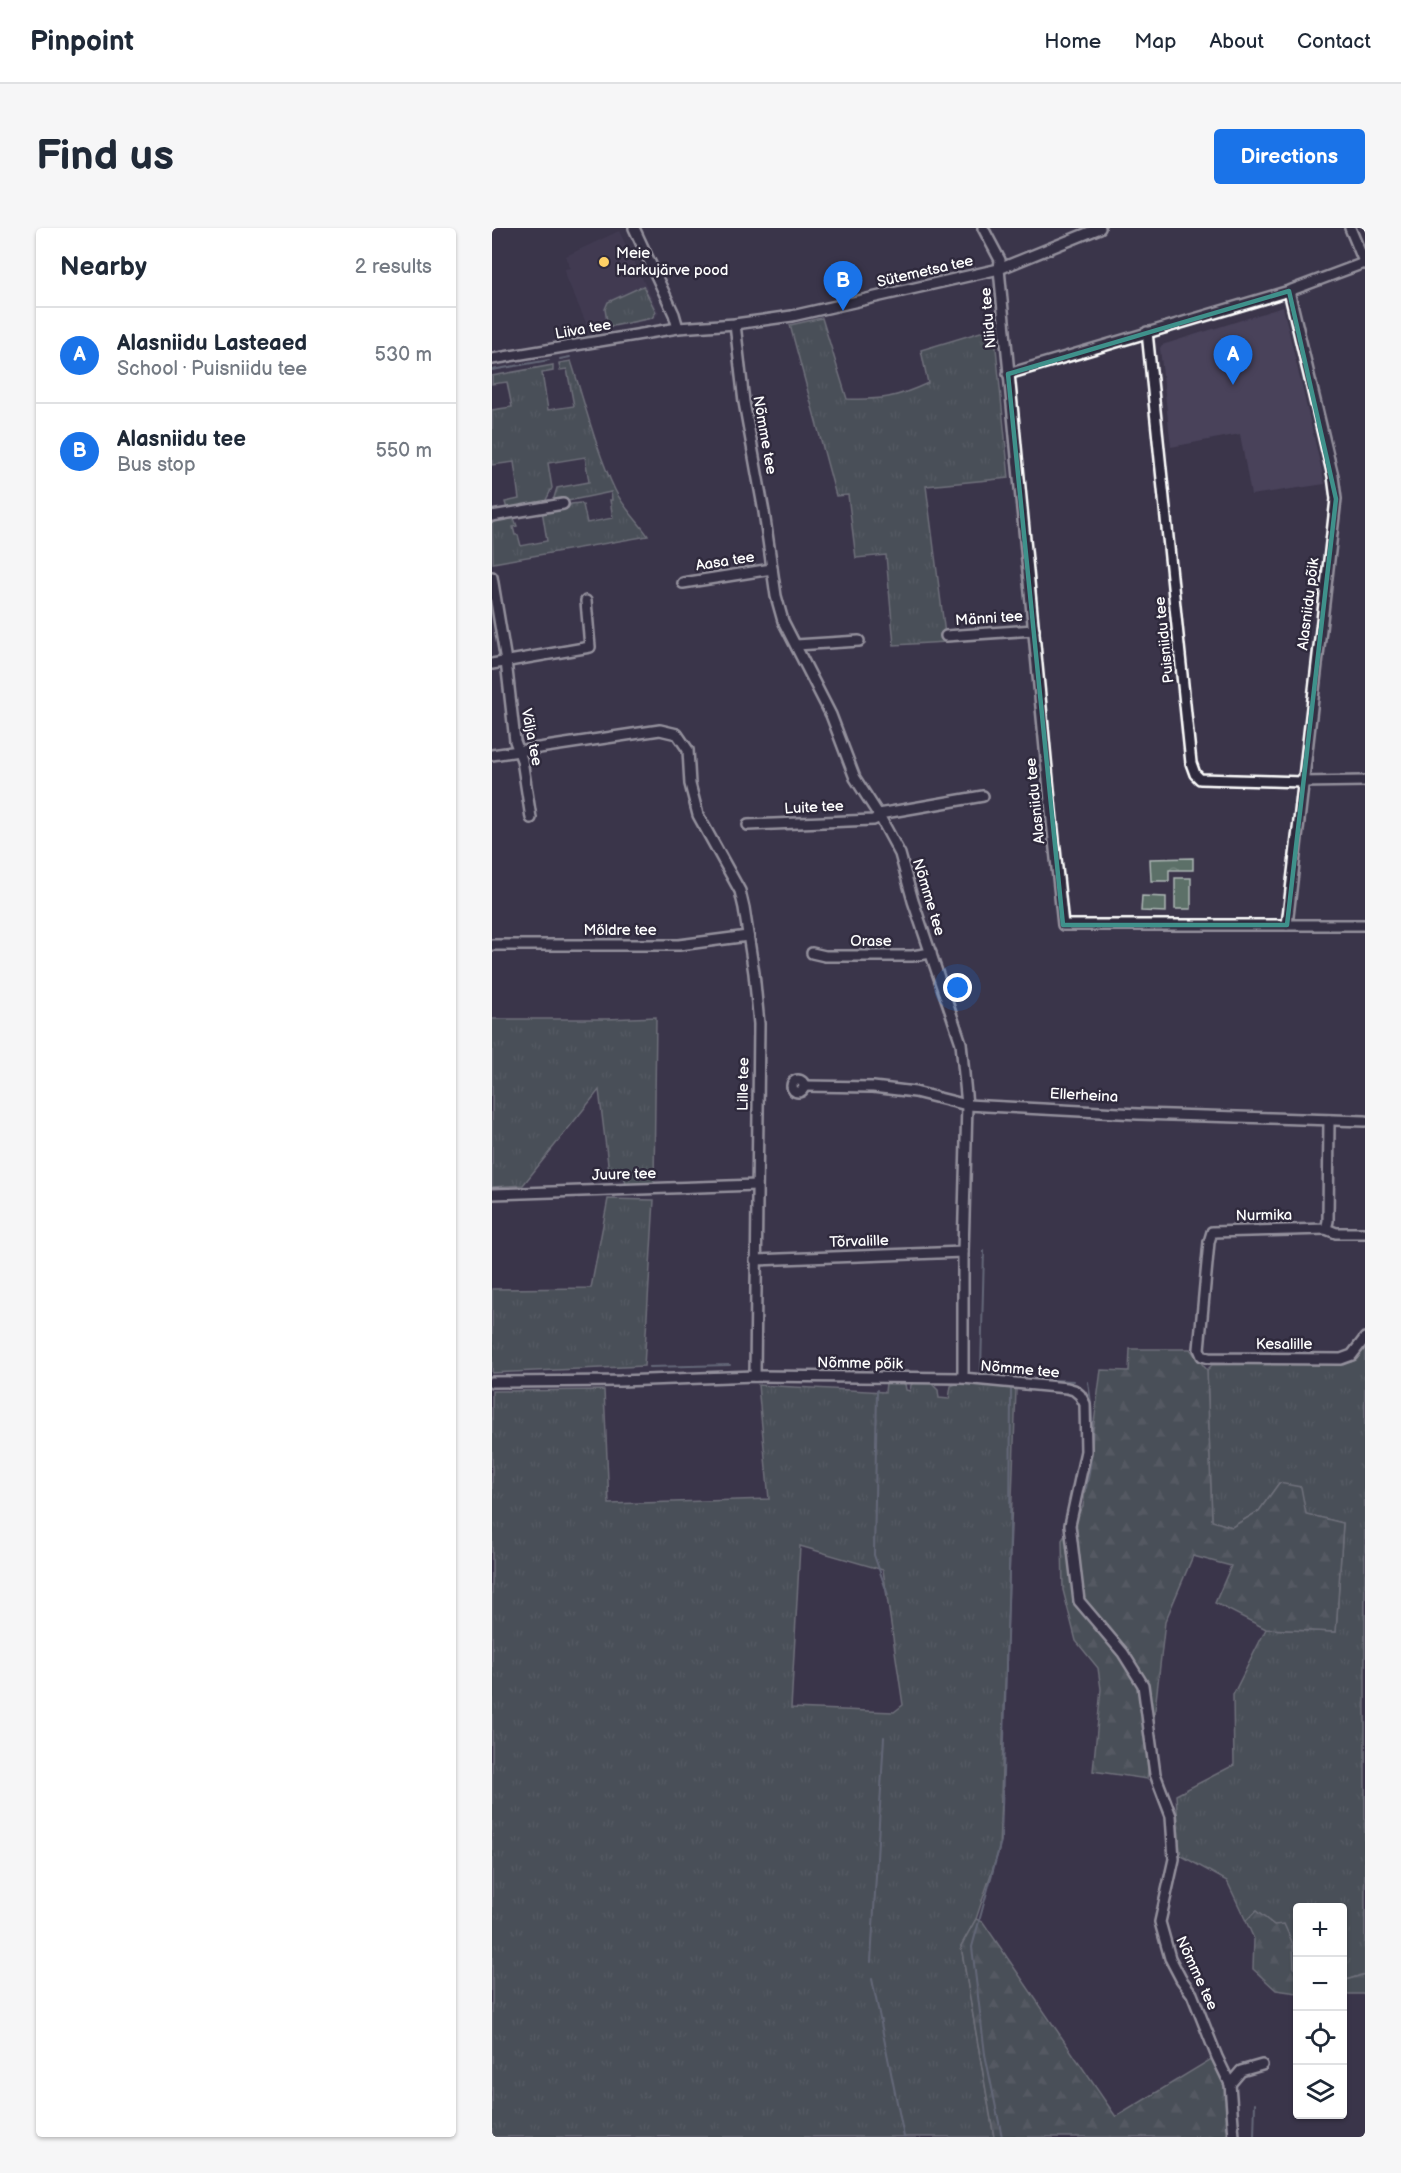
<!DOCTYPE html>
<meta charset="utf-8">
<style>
:root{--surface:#fff;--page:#f6f6f7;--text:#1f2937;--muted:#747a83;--line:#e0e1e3;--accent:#1a73e8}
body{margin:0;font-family:"Balsamiq Sans",sans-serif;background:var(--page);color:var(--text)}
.controls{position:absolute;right:18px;bottom:18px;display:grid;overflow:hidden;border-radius:6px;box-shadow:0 2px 4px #0004}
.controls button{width:54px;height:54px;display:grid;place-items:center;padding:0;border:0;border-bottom:2px solid var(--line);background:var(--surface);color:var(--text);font:30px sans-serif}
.you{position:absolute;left:466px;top:760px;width:21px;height:21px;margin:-15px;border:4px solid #fff;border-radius:50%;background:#1a73e8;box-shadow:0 0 0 9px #1a73e833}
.badge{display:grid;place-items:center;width:39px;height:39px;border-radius:50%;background:var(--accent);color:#fff;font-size:20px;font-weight:700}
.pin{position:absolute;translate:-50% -50px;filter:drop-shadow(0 2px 3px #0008)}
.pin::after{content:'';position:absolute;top:32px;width:21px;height:18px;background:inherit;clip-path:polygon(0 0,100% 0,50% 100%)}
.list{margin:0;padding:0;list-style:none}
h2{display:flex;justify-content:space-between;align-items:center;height:78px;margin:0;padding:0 24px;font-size:26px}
h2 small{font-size:20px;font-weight:400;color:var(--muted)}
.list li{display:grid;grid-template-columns:39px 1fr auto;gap:18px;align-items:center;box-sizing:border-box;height:96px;padding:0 24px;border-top:2px solid var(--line)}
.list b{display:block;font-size:22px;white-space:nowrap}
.list p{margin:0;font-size:20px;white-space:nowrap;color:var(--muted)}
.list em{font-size:20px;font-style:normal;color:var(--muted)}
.icon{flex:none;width:33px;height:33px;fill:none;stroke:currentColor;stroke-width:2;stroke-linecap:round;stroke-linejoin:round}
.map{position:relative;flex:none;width:873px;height:1909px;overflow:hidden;border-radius:6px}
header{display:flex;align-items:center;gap:36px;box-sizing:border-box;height:84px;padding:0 30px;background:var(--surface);border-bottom:2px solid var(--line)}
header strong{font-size:28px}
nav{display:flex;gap:33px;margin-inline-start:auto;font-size:21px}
.intro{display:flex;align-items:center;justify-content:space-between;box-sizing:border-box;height:144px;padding:0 36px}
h1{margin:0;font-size:42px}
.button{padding:15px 27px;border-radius:6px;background:var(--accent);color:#fff;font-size:21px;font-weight:700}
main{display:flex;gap:36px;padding:0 36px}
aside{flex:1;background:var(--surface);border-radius:6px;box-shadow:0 2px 4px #0004}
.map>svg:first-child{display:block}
</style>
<header>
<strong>Pinpoint</strong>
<nav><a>Home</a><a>Map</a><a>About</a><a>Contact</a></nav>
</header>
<div class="intro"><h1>Find us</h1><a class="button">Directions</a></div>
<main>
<aside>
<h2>Nearby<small>2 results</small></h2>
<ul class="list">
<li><span class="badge">A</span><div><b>Alasniidu Lasteaed</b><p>School · Puisniidu tee</p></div><em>530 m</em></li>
<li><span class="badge">B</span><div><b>Alasniidu tee</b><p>Bus stop</p></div><em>550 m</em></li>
</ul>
</aside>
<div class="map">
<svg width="873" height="1909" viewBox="0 0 873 1909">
<defs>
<pattern id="grass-tufts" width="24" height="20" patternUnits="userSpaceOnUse" patternTransform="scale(1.5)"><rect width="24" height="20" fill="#5b6f68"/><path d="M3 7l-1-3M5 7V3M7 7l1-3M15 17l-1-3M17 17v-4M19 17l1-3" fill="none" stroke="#74857f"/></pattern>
<pattern id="forest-firs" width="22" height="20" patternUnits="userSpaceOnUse" patternTransform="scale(1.5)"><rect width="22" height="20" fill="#5b6f68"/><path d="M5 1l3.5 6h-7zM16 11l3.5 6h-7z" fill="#74857f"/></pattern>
<pattern id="park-crowns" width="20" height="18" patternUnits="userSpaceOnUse" patternTransform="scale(1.5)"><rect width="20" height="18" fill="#5b6f68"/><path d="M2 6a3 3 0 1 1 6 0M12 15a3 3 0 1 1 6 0" fill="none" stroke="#74857f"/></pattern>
</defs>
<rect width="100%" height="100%" fill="#3b354a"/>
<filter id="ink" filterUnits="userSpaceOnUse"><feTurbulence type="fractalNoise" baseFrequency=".0167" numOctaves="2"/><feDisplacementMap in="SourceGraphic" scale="12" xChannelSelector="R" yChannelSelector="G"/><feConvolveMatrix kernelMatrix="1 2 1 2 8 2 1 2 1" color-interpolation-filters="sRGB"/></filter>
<g filter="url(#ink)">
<g fill="#49425a">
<path d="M127 3 167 85 162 91 98 104 75 51 73 41 78 40 74 28Z"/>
<path d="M791 79 833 256 759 267 748 206 679 219 668 120 670 117Z"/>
</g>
<g fill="url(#grass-tufts)" stroke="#adb7b4" stroke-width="1.5" fill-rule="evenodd">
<path d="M151 58 164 84 160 90 116 99 113 81 116 74Z"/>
<path d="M330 90 355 171C389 172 404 170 436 155L429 122 502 100 517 250 434 258 454 414 402 417 394 327 364 330 356 267 344 268 298 97Z"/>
<path d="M79 133C93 176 104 222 123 262 131 279 146 293 156 308L1 335 0 291 21 288 25 298 21 299 23 307H26L29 318 55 313 50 282 72 278V281L76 280 79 276 88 275 91 277 95 295 121 290 118 272H120L119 264 71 274 61 273 65 260 97 254 93 229 56 235 60 260 52 276 15 281 13 274 27 271 22 234 0 237V182L20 179 15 154 0 156V148L61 137V143L50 145 56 182 82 178 75 141 68 142 67 135Z"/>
<path d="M164 789 162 955 134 957 132 946 117 944 107 862 31 957 0 959V791H115Z"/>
<path d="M116 971 162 972 152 1138 0 1145V1061L99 1060Z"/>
<path d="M873 1116V1746L851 1753 850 1680H806L805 1743 802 1740 801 1716 782 1697 764 1683 754 1693 735 1653 688 1627 684 1567 742 1537 741 1467 774 1401 844 1404 851 1295 814 1286 787 1255 767 1283 740 1299 720 1293 715 1142 720 1137 859 1134Z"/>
<path d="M409 1154 413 1156 414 1162 418 1163 419 1157 422 1154 439 1155 446 1162 447 1170 457 1171 459 1158 466 1155 524 1161 507 1622 484 1691 469 1718 502 1909H0V1163L112 1162 117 1276 277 1271 266 1157 393 1164 394 1155ZM308 1318 391 1342 411 1477 402 1484 299 1480Z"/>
</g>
<g fill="url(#forest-firs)" stroke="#adb7b4" stroke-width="1.5">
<path d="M638 1121H698L715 1142 720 1293 740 1299 767 1283 787 1255 809 1259 814 1286 851 1295 844 1404 774 1401 723 1375 739 1338 701 1328 673 1394 655 1551 601 1543 609 1461 606 1440 584 1413 571 1362 570 1312 591 1278 609 1142 637 1143Z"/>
<path d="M764 1683 782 1697 792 1696 801 1716 802 1739 805 1743V1765L784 1762 761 1741 762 1711 754 1693Z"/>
<path d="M484 1691 491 1694 624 1889 721 1830 734 1858 738 1909H502L469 1718Z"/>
<path d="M873 1746V1766H851V1753Z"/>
</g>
<path fill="url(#park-crowns)" stroke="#adb7b4" stroke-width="1.5" d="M701 630V642H677V653H659L658 631Z"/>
<g fill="#5b6f68" stroke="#adb7b4" stroke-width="1.5">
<rect x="683" y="650" width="16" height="31"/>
<path d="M650 668 674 669V684L649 683Z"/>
</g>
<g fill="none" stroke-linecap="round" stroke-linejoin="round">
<g stroke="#96a5af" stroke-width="2">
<path d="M68 131 78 129"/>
<path d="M0 142 57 132"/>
<path d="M492 1023 489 1142 519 1150 582 1153"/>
<path d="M274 1027 295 1026"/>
<path d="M157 1139 238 1137"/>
<path d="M385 1162 382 1327 396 1367"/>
<path d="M594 1260C602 1226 602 1189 596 1154"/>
<path d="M379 1734 392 1509"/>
<path d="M380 1751 412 1909"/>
<path d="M510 1909 493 1826 480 1719 509 1613 518 1308 519 1161"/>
<path d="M762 1909 763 1875"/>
</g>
<g stroke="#fff" stroke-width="14">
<g id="minor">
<path d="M142 0 182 86 186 100"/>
<path d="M491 0 508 32 507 41 559 583 571 697H873"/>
<path d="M858 0 873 36"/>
<path d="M243 96 252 174 272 284 284 368 291 393 339 487 363 550 388 589 408 626 421 673 469 815 475 877 471 1024V1150L575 1160 582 1162 588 1167 593 1176 594 1223 578 1297 587 1373 631 1425 651 1457 663 1546 679 1588 682 1631 668 1694 678 1730 689 1751 700 1766 725 1829 738 1856 742 1909"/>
<path d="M655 104 699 535 703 546 708 551 810 554 873 553"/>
<path d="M0 131 186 100 243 96 300 88 507 41 608 0"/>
<path d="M516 146 797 63 872 35"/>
<path d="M0 288 71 276"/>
<path d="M0 349 14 433 23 513 30 532 39 590"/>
<path d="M191 355 280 341"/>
<path d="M454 408 542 402"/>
<path d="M304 417 367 413"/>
<path d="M0 436 98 419 94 373"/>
<path d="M0 527 168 502 185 506 196 522 198 556 206 587 248 663 252 680 262 745 267 796 263 1148"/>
<path d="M387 586 491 568"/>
<path d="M256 597 381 592 388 589"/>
<path d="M795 697 844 271 841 248 797 63"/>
<path d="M0 717H187L256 708"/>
<path d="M320 725 333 728H420L439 725"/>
<circle cx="306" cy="858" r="6"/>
<path d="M312 858 381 859 423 864 475 877 646 886 873 893"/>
<path d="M837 892 836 993 834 1001 720 1004 717 1014 707 1121 710 1128 717 1130 849 1131 860 1127 873 1110"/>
<path d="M0 966 265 957"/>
<path d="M834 1001 844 1005H873"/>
<path d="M263 1032 471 1024"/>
<path d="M0 1154 128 1153 263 1148 471 1150"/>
<path d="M738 1856 749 1843 770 1837"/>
</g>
</g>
<use href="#minor" stroke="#2f2a3d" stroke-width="9"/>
</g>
</g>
<path d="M0 0H873V1909H0ZM797 63 844 271 795 697H571L516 146Z" fill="#3b354a" fill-opacity=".55" fill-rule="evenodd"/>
<path fill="none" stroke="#3f918b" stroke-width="4.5" stroke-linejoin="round" d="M797 63 844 271 795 697H571L516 146Z"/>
<circle fill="#ffd166" stroke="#2f2a3d" stroke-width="2" cx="112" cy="34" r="6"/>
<g text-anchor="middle" stroke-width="5" stroke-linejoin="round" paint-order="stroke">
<g font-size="15" fill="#fff" stroke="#2f2a3d" text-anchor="start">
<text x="124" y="30">Meie<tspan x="124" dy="17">Harkujärve pood</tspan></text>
</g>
<g font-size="15" fill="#fff" stroke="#2f2a3d">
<text transform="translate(433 43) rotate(-13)" y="5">Sütemetsa tee</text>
<text transform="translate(496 90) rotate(-95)" y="5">Niidu tee</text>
<text transform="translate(91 101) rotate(-10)" y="5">Liiva tee</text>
<text transform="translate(273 207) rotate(80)" y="5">Nõmme tee</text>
<text transform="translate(233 333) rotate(-9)" y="5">Aasa tee</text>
<text transform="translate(816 376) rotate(-83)" y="5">Alasniidu põik</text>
<text transform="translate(497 390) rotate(-4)" y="5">Männi tee</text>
<text transform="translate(672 412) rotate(-96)" y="5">Puisniidu tee</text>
<text transform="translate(40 509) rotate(79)" y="5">Välja tee</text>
<text transform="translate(543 573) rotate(-96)" y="5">Alasniidu tee</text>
<text transform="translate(322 579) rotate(-3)" y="5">Luite tee</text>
<text transform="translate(437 669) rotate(73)" y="5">Nõmme tee</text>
<text x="128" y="707">Möldre tee</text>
<text x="379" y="718">Orase</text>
<text transform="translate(251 856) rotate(-89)" y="5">Lille tee</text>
<text transform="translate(592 867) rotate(3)" y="5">Ellerheina</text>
<text transform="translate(132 946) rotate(-2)" y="5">Juure tee</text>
<text transform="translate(772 987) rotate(-1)" y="5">Nurmika</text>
<text transform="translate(367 1013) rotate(-2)" y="5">Tõrvalille</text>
<text x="792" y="1121">Kesalille</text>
<text transform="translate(368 1135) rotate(1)" y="5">Nõmme põik</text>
<text transform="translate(528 1141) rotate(5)" y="5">Nõmme tee</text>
<text transform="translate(705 1745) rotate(65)" y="5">Nõmme tee</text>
</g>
</g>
</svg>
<div class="controls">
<button>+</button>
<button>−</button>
<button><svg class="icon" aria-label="locate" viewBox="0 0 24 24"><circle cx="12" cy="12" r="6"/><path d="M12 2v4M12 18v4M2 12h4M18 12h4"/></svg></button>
<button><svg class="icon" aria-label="layers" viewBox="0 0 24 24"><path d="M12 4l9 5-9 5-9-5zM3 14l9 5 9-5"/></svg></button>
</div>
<div class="you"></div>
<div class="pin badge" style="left:741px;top:157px">A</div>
<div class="pin badge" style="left:351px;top:83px">B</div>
</div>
</main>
